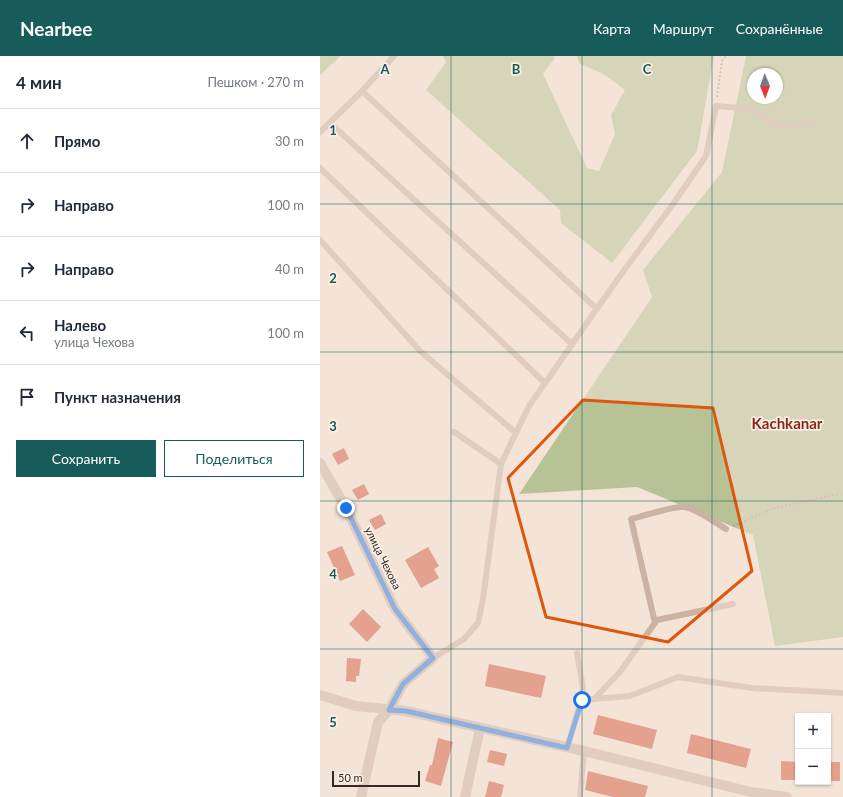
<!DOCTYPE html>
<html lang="ru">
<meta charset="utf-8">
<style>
:root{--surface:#fff;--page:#f6f6f7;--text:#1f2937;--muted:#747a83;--line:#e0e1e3;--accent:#175b5b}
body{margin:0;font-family:Lato,sans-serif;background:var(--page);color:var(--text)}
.controls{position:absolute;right:12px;bottom:12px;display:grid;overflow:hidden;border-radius:0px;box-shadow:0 1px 3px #0004}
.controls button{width:36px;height:36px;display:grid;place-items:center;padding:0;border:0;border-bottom:1px solid var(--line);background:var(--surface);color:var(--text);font:20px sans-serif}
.compass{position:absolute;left:427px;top:12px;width:36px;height:36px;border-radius:50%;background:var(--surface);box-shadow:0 1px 3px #0004;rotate:179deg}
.scale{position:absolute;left:12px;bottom:10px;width:88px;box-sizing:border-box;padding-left:4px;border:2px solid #362925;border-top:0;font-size:11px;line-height:14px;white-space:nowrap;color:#362925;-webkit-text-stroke:3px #fbeee4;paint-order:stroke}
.stop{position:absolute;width:12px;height:12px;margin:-9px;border:3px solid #1a73e8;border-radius:50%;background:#fff}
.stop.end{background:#1a73e8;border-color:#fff;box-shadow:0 1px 4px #0008}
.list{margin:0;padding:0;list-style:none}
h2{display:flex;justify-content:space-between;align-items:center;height:52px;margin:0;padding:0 16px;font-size:17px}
h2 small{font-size:13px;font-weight:400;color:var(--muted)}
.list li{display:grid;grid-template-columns:26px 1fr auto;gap:12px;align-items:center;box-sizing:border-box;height:64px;padding:0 16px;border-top:1px solid var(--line)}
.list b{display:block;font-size:15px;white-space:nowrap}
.list p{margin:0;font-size:13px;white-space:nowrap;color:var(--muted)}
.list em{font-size:13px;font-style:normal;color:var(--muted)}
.actions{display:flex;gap:8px;padding:12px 16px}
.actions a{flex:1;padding:9px 0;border:1px solid var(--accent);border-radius:0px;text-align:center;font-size:14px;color:var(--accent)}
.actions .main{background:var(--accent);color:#fff}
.icon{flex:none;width:22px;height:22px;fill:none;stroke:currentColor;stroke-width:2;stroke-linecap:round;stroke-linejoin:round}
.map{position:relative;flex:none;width:523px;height:741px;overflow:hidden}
header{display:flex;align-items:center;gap:24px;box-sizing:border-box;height:56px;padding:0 20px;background:var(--accent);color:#fff}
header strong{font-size:19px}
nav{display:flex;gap:22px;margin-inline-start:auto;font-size:14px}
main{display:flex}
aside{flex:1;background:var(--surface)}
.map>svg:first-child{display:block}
</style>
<header>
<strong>Nearbee</strong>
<nav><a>Карта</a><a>Маршрут</a><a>Сохранённые</a></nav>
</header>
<main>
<aside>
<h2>4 мин<small>Пешком · 270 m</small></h2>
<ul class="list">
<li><svg class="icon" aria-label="ahead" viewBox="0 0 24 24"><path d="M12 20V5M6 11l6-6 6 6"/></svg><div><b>Прямо</b></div><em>30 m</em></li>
<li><svg class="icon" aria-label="right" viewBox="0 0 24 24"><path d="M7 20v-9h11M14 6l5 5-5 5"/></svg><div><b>Направо</b></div><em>100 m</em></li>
<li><svg class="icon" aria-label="right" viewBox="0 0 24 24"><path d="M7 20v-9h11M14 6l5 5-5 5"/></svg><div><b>Направо</b></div><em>40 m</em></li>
<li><svg class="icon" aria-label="left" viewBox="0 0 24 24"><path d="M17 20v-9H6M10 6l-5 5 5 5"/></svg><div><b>Налево</b><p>улица Чехова</p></div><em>100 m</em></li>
<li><svg class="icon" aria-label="arrive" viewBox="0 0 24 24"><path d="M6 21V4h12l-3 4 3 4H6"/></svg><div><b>Пункт назначения</b></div></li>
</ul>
<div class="actions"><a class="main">Сохранить</a><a>Поделиться</a></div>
</aside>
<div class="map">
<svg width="523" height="741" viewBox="0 0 523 741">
<rect width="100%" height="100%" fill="#f3e4d7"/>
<g fill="#b7c396" fill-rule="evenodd">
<path d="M0 0H21L0 19Z"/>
<path d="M123 0H234L235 2 223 18 267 112 279 115 295 78 291 59 305 34 285 19 259 7 257 0H394L377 95 292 207 241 167 240 154 106 34 126 6Z"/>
<path d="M426 0H523V581L455 590 433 479 317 431 199 438 332 241 323 214 402 116ZM433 18H457V42H433Z"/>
</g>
<g fill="#d25137">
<path d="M24 392 29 403 18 409 12 398Z"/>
<path d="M44 428 49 438 38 444 32 434Z"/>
<path d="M61 458 66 468 55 474 49 464Z"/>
<path d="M22 490 35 519 20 525 7 496Z"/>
<path d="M108 491 119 510 114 513 119 522 101 532 85 504Z"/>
<path d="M43 553 61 571 47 586 29 568Z"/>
<path d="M27 602 41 603 39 620H36V626L26 625Z"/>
<path d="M169 608 226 620 221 642 165 630Z"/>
<path d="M278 659 337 674 332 693 273 678Z"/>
<path d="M371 678 431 693 426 712 367 697Z"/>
<path d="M118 682 133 686 121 730 105 725 110 709H112Z"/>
<path d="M170 694 187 698 184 710 167 706Z"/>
<path d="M461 705 478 706V724H461Z"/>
<rect x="508" y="706" width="12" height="19"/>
<path d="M268 715 328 730 325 741H293L265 734Z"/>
<path d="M169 725 184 729 181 741H165Z"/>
</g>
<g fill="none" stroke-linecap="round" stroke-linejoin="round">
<g stroke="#b89c8c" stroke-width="2" stroke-dasharray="2 2" stroke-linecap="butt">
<path d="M397 41 402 5 406 0"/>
<path d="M413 470 454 452 523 437"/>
</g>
<g stroke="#ccb2a2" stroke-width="6">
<path d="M42 35 277 253"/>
<path d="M10 67 252 288"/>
<path d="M0 76 42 35 74 0"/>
<path d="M0 112 225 327"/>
<path d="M0 184 100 295 196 377"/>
<path d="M134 376 181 408"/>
<path d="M335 567 311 463C325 460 351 450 364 451 375 452 396 467 406 473"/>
<path d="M113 602 144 583 158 567 163 543 181 408 209 350 297 224 353 148 386 100 396 50 431 53 452 68 474 70 493 66"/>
<path d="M274 643 300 616 337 564 413 548"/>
<path d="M261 644 310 640 358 621 432 632 523 637"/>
<path d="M247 692 261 644 263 632 257 597"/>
<path d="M260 741 264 695"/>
</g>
<g stroke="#ccb2a2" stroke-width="10">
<path d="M0 407 26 452 75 553 113 602 83 628 69 654 58 666 41 741"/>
<path d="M0 639 36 650 86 655 264 695 431 736 467 741"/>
<path d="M145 741 160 672"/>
</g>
</g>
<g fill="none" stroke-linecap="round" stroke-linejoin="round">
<path stroke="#1a73e8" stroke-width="5" d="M26 452 75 553 113 602 83 628 69 654 86 655 247 692 262 644"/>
</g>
<path d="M0 0H523V741H0ZM263 344 393 352 432 515 348 586 226 561 188 422Z" fill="#f3e4d7" fill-opacity=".55" fill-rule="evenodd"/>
<path fill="none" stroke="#df570d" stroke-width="3" stroke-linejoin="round" d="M263 344 393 352 432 515 348 586 226 561 188 422Z"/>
<path fill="none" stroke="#175b5b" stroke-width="1" stroke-opacity="0.55" d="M131 0V741M262 0V741M392 0V741M0 148H523M0 296H523M0 445H523M0 593H523"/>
<g text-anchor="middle" stroke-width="3.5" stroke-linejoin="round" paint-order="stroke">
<g font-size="11" fill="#362925" stroke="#fbeee4">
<text transform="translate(63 502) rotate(64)" y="4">улица Чехова</text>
</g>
<g font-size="15" font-weight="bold" fill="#8d2a17" stroke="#fbeee4">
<text x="467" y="373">Kachkanar</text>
</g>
</g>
<g font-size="13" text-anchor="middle" font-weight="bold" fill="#175b5b" stroke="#fbeee4" stroke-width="3.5" stroke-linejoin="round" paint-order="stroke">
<text x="65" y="18">A</text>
<text x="196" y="18">B</text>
<text x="327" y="18">C</text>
<text x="13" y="79">1</text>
<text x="13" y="227">2</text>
<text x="13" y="375">3</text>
<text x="13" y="523">4</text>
<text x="13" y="671">5</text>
</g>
</svg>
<div class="controls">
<button>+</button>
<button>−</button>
</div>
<svg class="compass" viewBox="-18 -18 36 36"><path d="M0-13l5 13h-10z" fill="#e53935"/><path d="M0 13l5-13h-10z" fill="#747a83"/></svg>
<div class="scale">50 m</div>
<div class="stop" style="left:262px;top:644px"></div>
<div class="stop end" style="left:26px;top:452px"></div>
</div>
</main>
